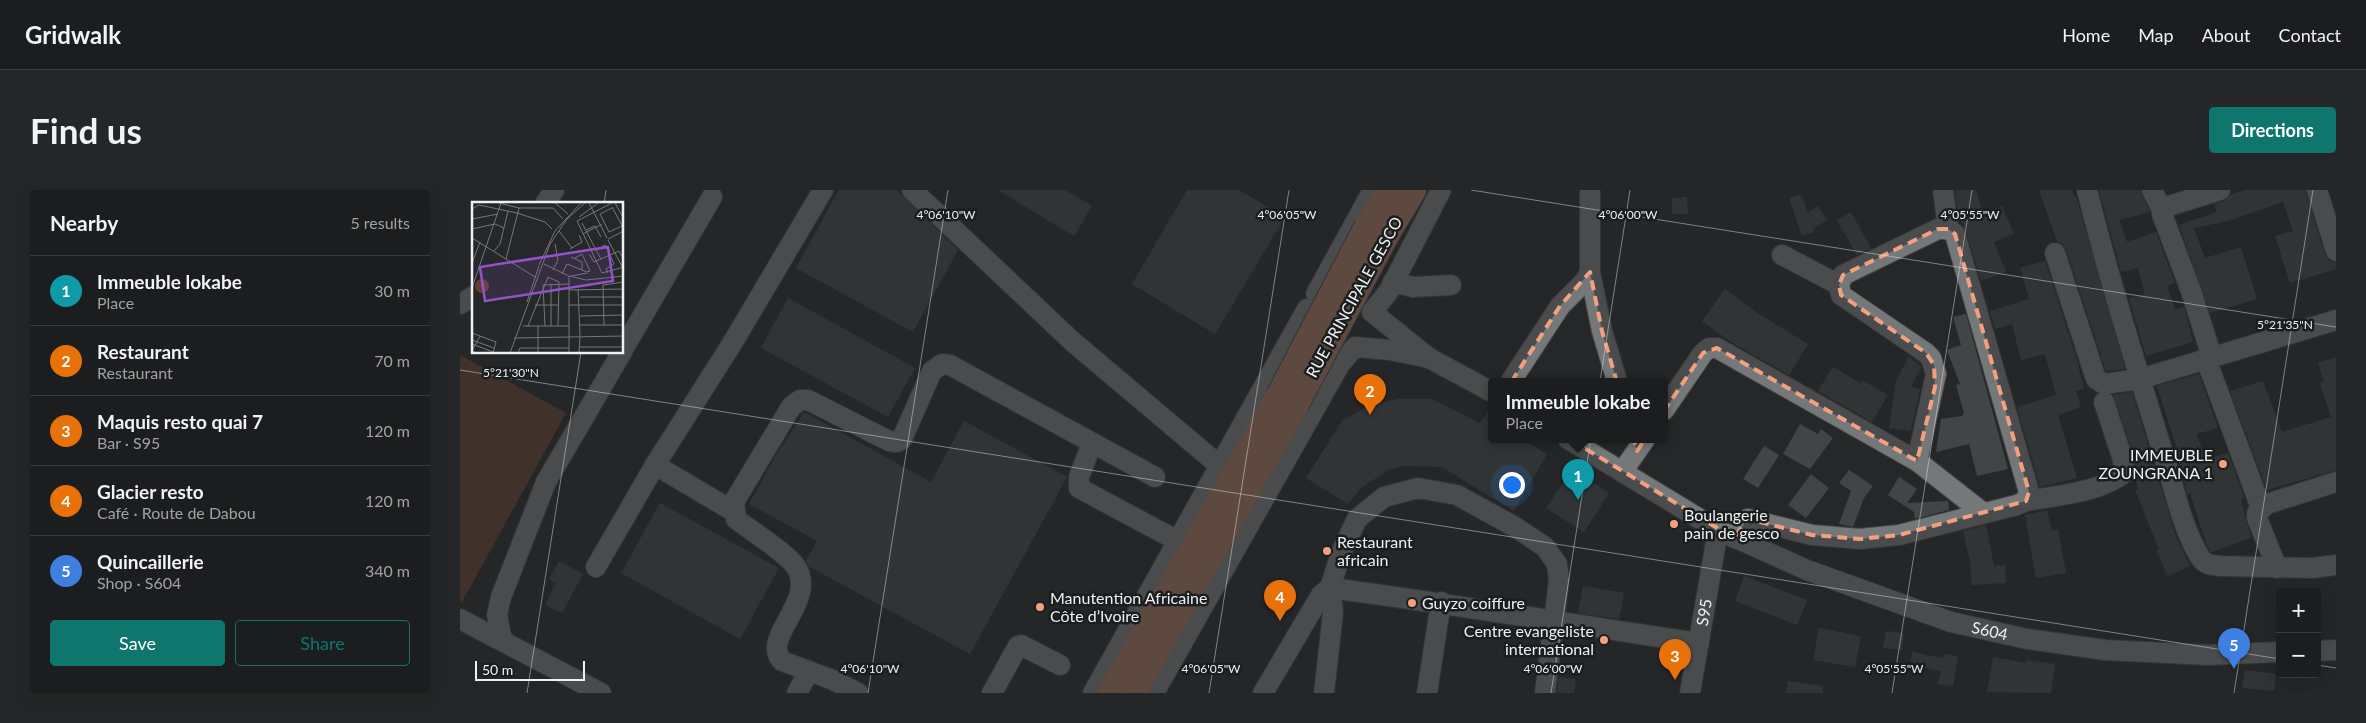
<!DOCTYPE html>
<meta charset="utf-8">
<style>
:root{--surface:#1c1d1e;--page:#252627;--text:#f1f3f6;--muted:#a0a2a4;--line:#3a3b3c;--accent:#0f766e}
body{margin:0;font-family:Lato,sans-serif;background:var(--page);color:var(--text)}
.controls{position:absolute;right:15px;bottom:15px;display:grid;overflow:hidden;border-radius:5px;box-shadow:0 5px 20px #0002}
.controls button{width:45px;height:45px;display:grid;place-items:center;padding:0;border:0;border-bottom:1px solid var(--line);background:var(--surface);color:var(--text);font:25px sans-serif}
.scale{position:absolute;left:15px;bottom:12px;width:110px;box-sizing:border-box;padding-left:5px;border:2px solid #eef0f1;border-top:0;font-size:14px;line-height:18px;white-space:nowrap;color:#eef0f1;-webkit-text-stroke:4px #1b1e1f;paint-order:stroke}
.you{position:absolute;left:1051px;top:294px;width:18px;height:18px;margin:-12px;border:4px solid #fff;border-radius:50%;background:#1a73e8;box-shadow:0 0 0 8px #1a73e833}
.badge{display:grid;place-items:center;width:32px;height:32px;border-radius:50%;background:var(--accent);color:#fff;font-size:16px;font-weight:700}
.pin{position:absolute;translate:-50% -41px;filter:drop-shadow(0 1px 2px #0008)}
.pin::after{content:'';position:absolute;top:26px;width:18px;height:15px;background:inherit;clip-path:polygon(0 0,100% 0,50% 100%)}
.popup{position:absolute;left:1028px;top:188px;width:180px;height:65px;box-sizing:border-box;display:grid;place-content:center;border-radius:5px;background:var(--surface);filter:drop-shadow(0 1px 4px #0005);font-size:16px;white-space:nowrap;color:var(--muted)}
.popup b{font-size:19px;color:var(--text)}
.popup::after{content:'';position:absolute;left:50%;top:100%;margin-left:-10px;border:10px solid transparent;border-top-color:var(--surface)}
.list{margin:0;padding:0;list-style:none}
h2{display:flex;justify-content:space-between;align-items:center;height:65px;margin:0;padding:0 20px;font-size:21px}
h2 small{font-size:16px;font-weight:400;color:var(--muted)}
.list li{display:grid;grid-template-columns:32px 1fr auto;gap:15px;align-items:center;box-sizing:border-box;height:70px;padding:0 20px;border-top:1px solid var(--line)}
.list b{display:block;font-size:19px;white-space:nowrap}
.list p{margin:0;font-size:16px;white-space:nowrap;color:var(--muted)}
.list em{font-size:16px;font-style:normal;color:var(--muted)}
.actions{display:flex;gap:10px;padding:15px 20px}
.actions a{flex:1;padding:11px 0;border:1px solid var(--accent);border-radius:5px;text-align:center;font-size:18px;color:var(--accent)}
.actions .main{background:var(--accent);color:#fff}
.map{position:relative;flex:none;width:1876px;height:503px;overflow:hidden;border-radius:5px}
header{display:flex;align-items:center;gap:30px;box-sizing:border-box;height:70px;padding:0 25px;background:var(--surface);border-bottom:1px solid var(--line)}
header strong{font-size:24px}
nav{display:flex;gap:28px;margin-inline-start:auto;font-size:18px}
.intro{display:flex;align-items:center;justify-content:space-between;box-sizing:border-box;height:120px;padding:0 30px}
h1{margin:0;font-size:35px}
.button{padding:12px 22px;border-radius:5px;background:var(--accent);color:#fff;font-size:18px;font-weight:700}
main{display:flex;gap:30px;padding:0 30px}
aside{flex:1;background:var(--surface);border-radius:5px;box-shadow:0 5px 20px #0002}
.map>svg:first-child{display:block}
</style>
<header>
<strong>Gridwalk</strong>
<nav><a>Home</a><a>Map</a><a>About</a><a>Contact</a></nav>
</header>
<div class="intro"><h1>Find us</h1><a class="button">Directions</a></div>
<main>
<aside>
<h2>Nearby<small>5 results</small></h2>
<ul class="list">
<li><span class="badge" style="background:#0f9aa8">1</span><div><b>Immeuble lokabe</b><p>Place</p></div><em>30 m</em></li>
<li><span class="badge" style="background:#e8710a">2</span><div><b>Restaurant</b><p>Restaurant</p></div><em>70 m</em></li>
<li><span class="badge" style="background:#e8710a">3</span><div><b>Maquis resto quai 7</b><p>Bar · S95</p></div><em>120 m</em></li>
<li><span class="badge" style="background:#e8710a">4</span><div><b>Glacier resto</b><p>Café · Route de Dabou</p></div><em>120 m</em></li>
<li><span class="badge" style="background:#3f7fe0">5</span><div><b>Quincaillerie</b><p>Shop · S604</p></div><em>340 m</em></li>
</ul>
<div class="actions"><a class="main">Save</a><a>Share</a></div>
</aside>
<div class="map">
<svg width="1876" height="503" viewBox="0 0 1876 503">
<rect width="100%" height="100%" fill="#252728"/>
<path fill="#653f2f" d="M0 165 106 223 2 412 0 411Z"/>
<g fill="#424546">
<path d="M379 0H436L498 60 453 142 336 78Z"/>
<path d="M538 0H605L632 16 614 46Z"/>
<path d="M727 0H779L825 27 755 144 672 94Z"/>
<path d="M1495 0H1516L1523 24 1542 16 1554 44 1534 52 1546 82 1521 91 1506 41 1498 25Z"/>
<path d="M1579 0H1612L1614 7 1616 6 1665 179 1646 181 1606 59 1603 54 1597 51Z"/>
<path d="M1639 0H1680L1690 22 1659 30 1667 52 1696 42 1715 93 1707 96 1715 120 1724 117 1733 152 1686 166 1669 109 1685 104 1678 78 1661 82Z"/>
<path d="M1785 0H1845L1865 65 1868 70 1876 73V79L1830 93 1815 46 1833 41 1823 12 1768 31 1734 38 1745 68 1781 57 1797 109 1750 123 1719 35 1757 22 1754 14 1764 11 1770 5Z"/>
<path d="M1341 4 1348 23 1358 16 1367 30 1353 39 1354 42 1342 46 1329 8Z"/>
<path d="M1227 7 1228 24H1212V8Z"/>
<path d="M1391 22 1411 58 1397 65 1377 30Z"/>
<path d="M1585 71 1616 167 1624 199 1616 201 1621 217 1598 225 1617 288 1580 297 1557 217 1596 205 1585 164 1561 170 1552 134 1535 139 1530 121 1569 109 1560 78Z"/>
<path d="M1265 99 1299 124 1348 154 1329 185 1271 152 1242 131Z"/>
<path d="M328 108 455 178 428 227 301 158Z"/>
<path d="M1506 124 1548 279 1517 286 1509 254 1476 262 1481 229 1502 226 1504 223 1496 195 1500 194 1487 160 1501 155 1493 127Z"/>
<path d="M1449 166 1461 177 1451 197 1460 199 1451 241 1429 238 1436 191Z"/>
<path d="M1876 167V280L1807 300 1770 201 1803 191 1822 242 1871 227 1860 193 1864 192 1858 173Z"/>
<path d="M1373 177 1400 193 1402 190 1428 205 1412 232 1358 201Z"/>
<path d="M1739 184 1758 238 1737 244 1745 270 1768 263 1784 307 1781 309 1791 348 1751 362 1746 353 1730 303 1727 304 1716 256 1697 196Z"/>
<path d="M1672 202 1716 347 1730 376 1708 386 1696 361 1699 359 1675 300 1678 299 1675 288 1674 266 1653 205Z"/>
<path d="M937 209H972L1020 233 1032 215V249H1061L1087 264 1054 321 982 277 944 276 930 279 901 298 888 314 846 288 882 231 908 216Z"/>
<path d="M344 222 471 292 504 231 607 287 510 464 348 376 346 371 357 351 289 314 315 267Z"/>
<path d="M1340 234 1358 244 1361 239 1373 248 1350 279 1323 264Z"/>
<path d="M1304 256 1319 265 1298 298 1283 289Z"/>
<path d="M1112 279 1149 303 1124 342 1086 318Z"/>
<path d="M1389 280 1413 296 1404 308 1393 337 1379 334 1391 301 1379 293Z"/>
<path d="M1351 284 1369 298 1346 328 1328 315Z"/>
<path d="M1439 287 1457 299 1447 313 1488 311 1489 320 1455 329 1454 322 1428 305Z"/>
<path d="M200 313 319 378 280 449 161 383Z"/>
<path d="M1587 320 1592 341 1598 340 1606 383 1576 388 1565 325Z"/>
<path d="M1526 335 1534 376 1545 375 1546 393 1512 395 1510 371 1503 341Z"/>
<path d="M99 371 123 384 102 423 85 415 96 393 89 389Z"/>
<path d="M1284 386 1347 410 1337 435 1275 411Z"/>
<path d="M1123 396 1164 403 1159 429 1118 423Z"/>
<path d="M1359 438 1401 446 1395 477 1353 470Z"/>
<path d="M1426 441 1444 443 1442 460 1423 458Z"/>
<path d="M1452 462 1483 468 1484 464 1498 466 1493 496 1478 494 1481 481 1450 475Z"/>
<path d="M1533 467 1566 473V470L1595 474 1591 503 1527 502Z"/>
<path d="M1785 480 1816 484 1814 501 1782 498Z"/>
<path d="M1099 487 1116 489 1114 503H1097Z"/>
<path d="M1328 491 1363 496V503H1326Z"/>
</g>
<g fill="none" stroke-linecap="round" stroke-linejoin="round">
<g stroke="#444647" stroke-width="22">
<g id="minor">
<path d="M452 0 613 152 760 276"/>
<path d="M981 0 929 101 912 122 969 168 1032 202"/>
<path d="M1483 0 1488 39"/>
<path d="M1627 0C1649 89 1676 176 1703 263 1713 294 1723 341 1740 367 1745 375 1752 375 1760 376L1853 378 1876 375"/>
<path d="M1692 0 1702 20"/>
<path d="M1857 0 1876 61"/>
<path d="M85 14 94 0"/>
<path d="M1595 63 1636 189 1644 194 1680 189 1876 130"/>
<path d="M1322 65 1379 95"/>
<path d="M1130 82 1142 141 1157 191"/>
<path d="M933 92 953 97 991 95"/>
<path d="M856 104 913 0"/>
<path d="M0 114 14 106"/>
<path d="M162 161 252 7"/>
<path d="M1752 167 1731 101 1702 24 1706 17 1760 0"/>
<path d="M1746 169 1801 318"/>
<path d="M1051 191 1100 116 1125 91 1130 82V0"/>
<path d="M1204 220 1243 163 1249 158H1257L1457 271 1522 322"/>
<path id="s1" d="M1108 249 1258 340 1347 380 1491 432 1567 449 1645 460 1748 465 1820 462"/>
<path d="M632 253 619 287V298L718 351"/>
<path d="M1162 282 1185 249"/>
<path d="M1566 311C1598 305 1639 303 1664 283L1663 270 1644 212"/>
<path d="M273 321 195 275 273 152 363 0"/>
<path d="M1274 348 1288 329 1352 345 1400 349 1439 345 1557 315 1566 311 1569 302 1495 44 1488 39H1478L1383 85 1379 95 1381 105 1466 163 1471 168 1476 184 1457 271"/>
<path d="M136 377 195 275"/>
<path d="M1817 378 1797 328V323L1807 314 1876 292"/>
<path d="M0 429 141 503"/>
<path d="M42 450 37 425 41 407 86 292 162 162"/>
<path d="M1857 461 1876 460"/>
<path d="M337 503 349 481"/>
<path d="M398 503 373 490 322 471C300 447 358 411 336 377 326 362 291 341 276 329L274 312 331 217 340 210H348L429 251 437 252 442 249 472 181 482 174 490 175 695 287"/>
<path d="M532 503 558 456 561 455 600 475"/>
<path d="M633 503 847 119"/>
<path d="M694 503 880 174 895 157 930 160 969 168"/>
<path d="M803 503 861 405 870 398 881 363 897 329 924 307 958 298 997 305 1055 337 1085 357 1097 374 1099 390 1085 503"/>
<path d="M864 503 873 422 870 398C993 414 1116 435 1239 453"/>
<path d="M967 503 981 412"/>
<path id="s2" d="M1230 503 1258 340"/>
</g>
</g>
<g stroke="#444647" stroke-width="28">
<g id="major">
<path d="M907 37 930 0"/>
<path d="M925 47 953 0"/>
<path d="M651 503 819 206"/>
<path d="M673 503 836 214"/>
</g>
</g>
<use href="#minor" stroke="#757879" stroke-width="20"/>
<use href="#major" stroke="#a4735e" stroke-width="26"/>
<g stroke="#444647" stroke-width="28" stroke-linecap="butt">
<g id="major-bridge">
<path d="M819 206 907 37"/>
<path d="M836 214 925 47"/>
</g>
</g>
<use href="#major-bridge" stroke="#a4735e" stroke-width="26"/>
</g>
<path d="M0 0H1876V503H0ZM1478 39H1488L1495 44 1569 302 1566 311 1439 345 1400 349 1352 345 1288 329 1274 348 1041 208 1100 116 1130 82 1142 141 1177 261 1243 163 1257 158 1457 271 1475 197 1474 175 1466 163 1381 105 1379 95 1383 85Z" fill="#252728" fill-opacity=".55" fill-rule="evenodd"/>
<path fill="none" stroke="#f2a07f" stroke-width="4" stroke-dasharray="10 6" stroke-linejoin="round" d="M1478 39H1488L1495 44 1569 302 1566 311 1439 345 1400 349 1352 345 1288 329 1274 348 1041 208 1100 116 1130 82 1142 141 1177 261 1243 163 1257 158 1457 271 1475 197 1474 175 1466 163 1381 105 1379 95 1383 85Z"/>
<path fill="none" stroke="#eef0f1" stroke-width="1" stroke-opacity="0.45" d="M1011 0 1876 137M144 14 146 0M0 180 1820 469M1857 475 1876 478M67 503 121 162M408 503 488 0M749 503 829 0M1091 503 1170 0M1432 503 1512 0M1774 503 1853 0"/>
<g fill="#f2a07f" stroke="#1b1e1f" stroke-width="2">
<circle cx="1763" cy="274" r="5"/>
<circle cx="1214" cy="334" r="5"/>
<circle cx="867" cy="361" r="5"/>
<circle cx="952" cy="413" r="5"/>
<circle cx="580" cy="417" r="5"/>
<circle cx="1144" cy="450" r="5"/>
</g>
<g text-anchor="middle" stroke-width="5" stroke-linejoin="round" paint-order="stroke">
<g font-size="16" fill="#eef0f1" stroke="#1b1e1f">
<text transform="translate(894 107) rotate(-61)" y="6">RUE PRINCIPALE GESCO</text>
<text dy="6" stroke="none"><textPath href="#s2" startOffset="82">S95</textPath></text>
<text dy="6" stroke="none"><textPath href="#s1" startOffset="466">S604</textPath></text>
</g>
<g font-size="16" fill="#eef0f1" stroke="#1b1e1f" text-anchor="start">
<text x="1753" y="271" text-anchor="end">IMMEUBLE<tspan x="1753" dy="18">ZOUNGRANA 1</tspan></text>
<text x="1224" y="331">Boulangerie<tspan x="1224" dy="18">pain de gesco</tspan></text>
<text x="877" y="358">Restaurant<tspan x="877" dy="18">africain</tspan></text>
<text x="590" y="414">Manutention Africaine<tspan x="590" dy="18">Côte d’Ivoire</tspan></text>
<text x="962" y="419">Guyzo coiffure</text>
<text x="1134" y="447" text-anchor="end">Centre evangeliste<tspan x="1134" dy="18">international</tspan></text>
</g>
</g>
<g transform="translate(12 12)">
<rect width="151" height="151" fill="#252728"/>
<path d="M3 84a7 7 0 1 1 14 0a7 7 0 1 1-14 0Z" fill="#653f2f"/>
<path fill="none" stroke="#757778" stroke-width="1" d="M27 1 47 6H81L91 17M83 1 96 12M117 1 135 36M140 1 105 19 130 71 152 65M143 1 152 17M140 5 152 27M140 6 128 12 137 30 150 24M0 7 7 3 45 11 73 20 80 27M107 15 126 1M0 17 26 12M110 21 124 48M0 27 23 22 32 26M114 28 123 24 129 35M87 29 100 46M111 32 130 22M0 36 63 75M136 37 152 29M136 38 152 68M98 47 110 40 107 33M22 49 28 42 36 9M117 52 122 60 147 49 152 58M99 55 110 60V68M103 56 110 52 118 69 115 70M34 57 47 6M129 57 124 48 133 43 138 53M0 61 8 40M72 62 97 74 114 78 152 74M67 63 83 29 109 1M81 68 86 58 83 42M136 71 134 67 142 62 138 53M90 72 95 62 115 70M99 74 115 71M79 82V124M0 86 29 1M106 87 108 134M97 88 152 87M108 95H152M55 100 67 64M63 103H87M97 103H152M108 114 152 113M108 123H152M132 123 131 83 152 80M51 124H97M56 124 76 75 87 80 86 124M73 124 71 83 97 82M0 131 24 140 21 151M42 136 152 134M0 138 22 146M0 142 21 150M107 145H152M4 151 0 149 8 134M38 151 78 42 95 17 113 1M46 151 48 146H97M66 151V124M97 151V74M107 151 108 135"/>
<path fill="#9253c9" fill-opacity="0.15" stroke="#9253c9" stroke-width="2.5" d="M136 45 141 79 13 99 8 65Z"/>
<rect width="151" height="151" fill="none" stroke="#eef0f1" stroke-width="2.5"/>
</g>
<g font-size="12" text-anchor="middle" fill="#eef0f1" stroke="#1b1e1f" stroke-width="5" stroke-linejoin="round" paint-order="stroke">
<text x="486" y="29">4°06'10"W</text>
<text x="827" y="29">4°06'05"W</text>
<text x="1168" y="29">4°06'00"W</text>
<text x="1510" y="29">4°05'55"W</text>
<text x="1825" y="139">5°21'35"N</text>
<text x="51" y="187">5°21'30"N</text>
<text x="410" y="483">4°06'10"W</text>
<text x="751" y="483">4°06'05"W</text>
<text x="1093" y="483">4°06'00"W</text>
<text x="1434" y="483">4°05'55"W</text>
</g>
</svg>
<div class="controls">
<button>+</button>
<button>−</button>
</div>
<div class="scale">50 m</div>
<div class="you"></div>
<div class="pin badge" style="left:1118px;top:310px;background:#0f9aa8">1</div>
<div class="popup"><b>Immeuble lokabe</b>Place</div>
<div class="pin badge" style="left:910px;top:225px;background:#e8710a">2</div>
<div class="pin badge" style="left:1215px;top:490px;background:#e8710a">3</div>
<div class="pin badge" style="left:820px;top:431px;background:#e8710a">4</div>
<div class="pin badge" style="left:1774px;top:479px;background:#3f7fe0">5</div>
</div>
</main>
